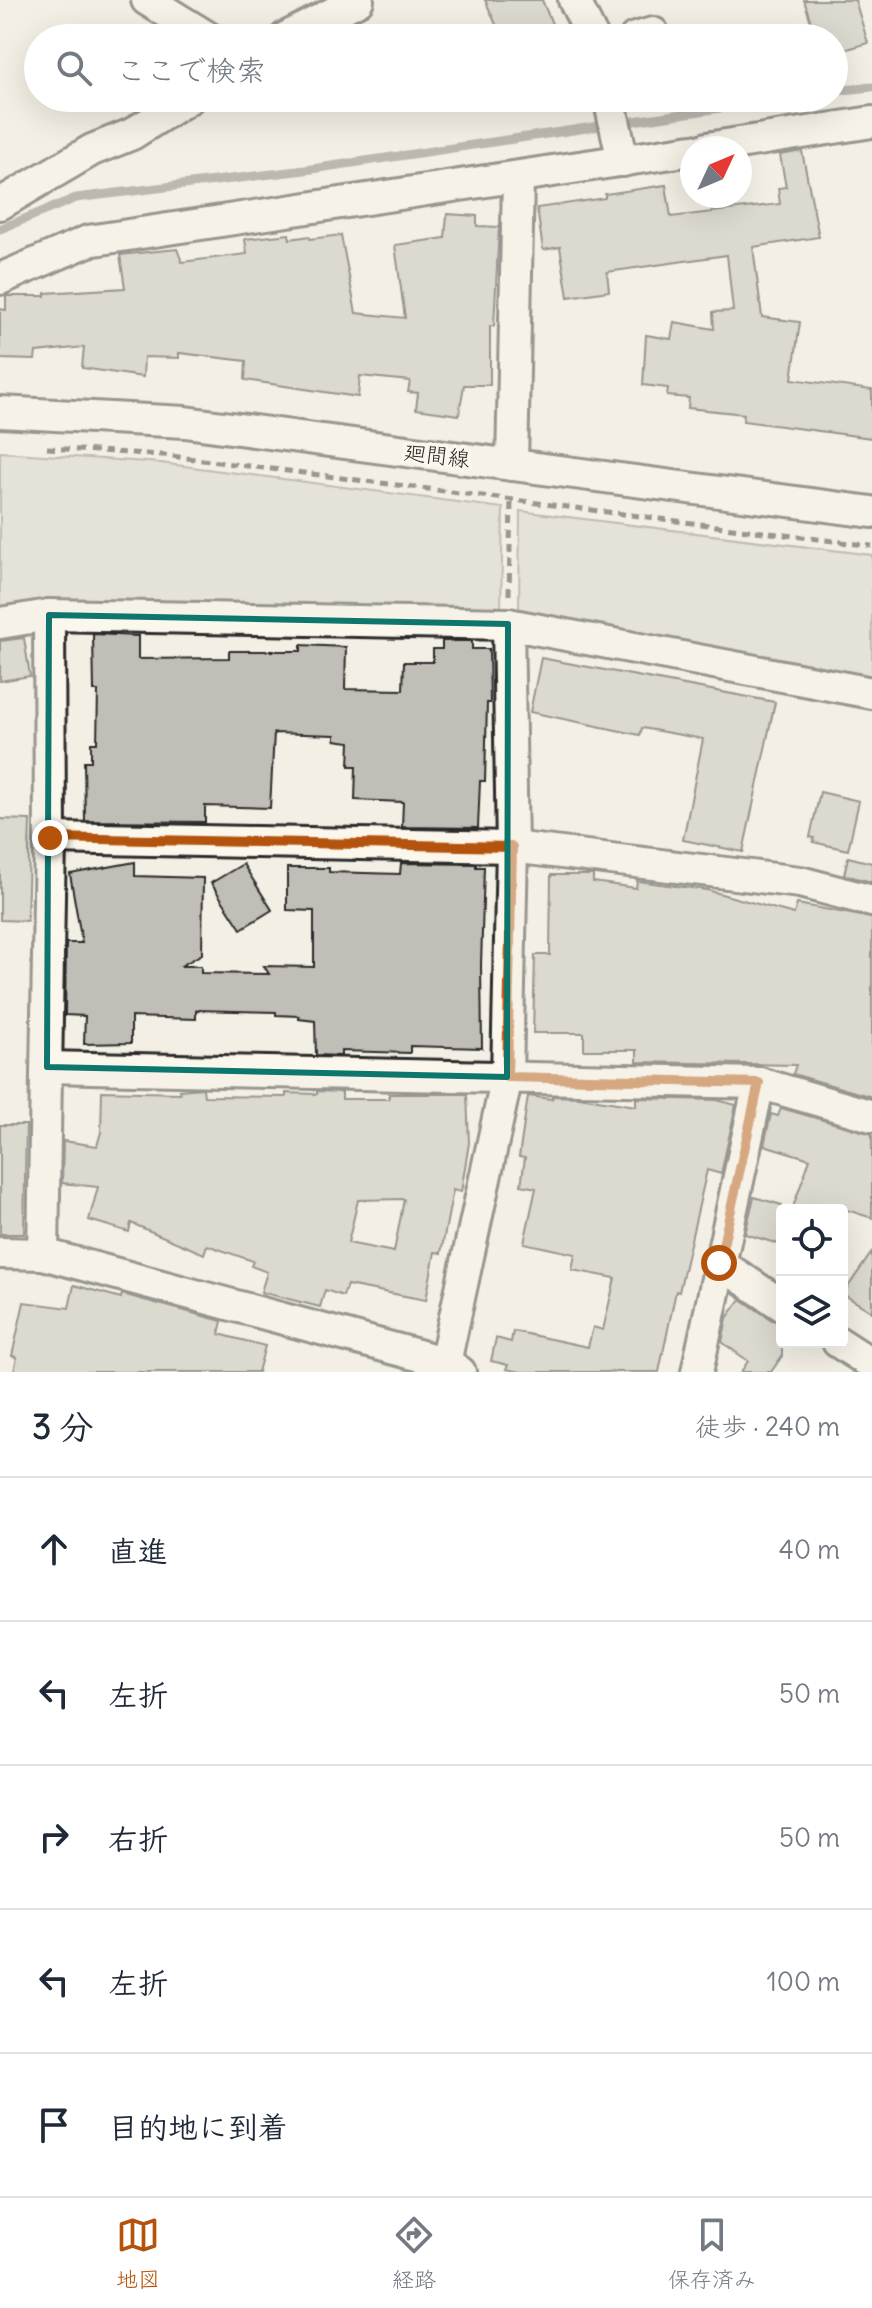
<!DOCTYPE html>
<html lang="ja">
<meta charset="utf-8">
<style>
:root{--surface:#fff;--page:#f2f2f3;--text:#1f2937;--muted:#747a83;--line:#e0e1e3;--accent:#b45309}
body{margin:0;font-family:Delius,"Klee One",sans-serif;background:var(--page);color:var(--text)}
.controls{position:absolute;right:24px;bottom:24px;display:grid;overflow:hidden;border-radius:8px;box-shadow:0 8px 32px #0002}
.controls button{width:72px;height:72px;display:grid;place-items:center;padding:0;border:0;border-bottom:2px solid var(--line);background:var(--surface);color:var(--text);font:40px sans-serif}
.compass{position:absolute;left:680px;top:136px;width:72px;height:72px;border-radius:50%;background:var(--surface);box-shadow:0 8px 32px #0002;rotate:46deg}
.stop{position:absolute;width:24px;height:24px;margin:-18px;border:6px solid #b45309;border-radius:50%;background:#fff}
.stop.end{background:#b45309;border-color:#fff;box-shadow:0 2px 8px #0008}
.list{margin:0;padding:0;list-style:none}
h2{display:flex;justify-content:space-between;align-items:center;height:104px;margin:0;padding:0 32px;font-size:34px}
h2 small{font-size:26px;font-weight:400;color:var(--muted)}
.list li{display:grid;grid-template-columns:52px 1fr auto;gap:24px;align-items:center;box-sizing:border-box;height:144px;padding:0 32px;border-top:2px solid var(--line)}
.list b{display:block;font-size:30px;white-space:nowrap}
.list em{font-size:26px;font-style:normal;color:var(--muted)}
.icon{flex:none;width:44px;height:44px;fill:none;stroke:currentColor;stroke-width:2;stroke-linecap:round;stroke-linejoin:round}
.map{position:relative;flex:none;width:872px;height:1372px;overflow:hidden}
.search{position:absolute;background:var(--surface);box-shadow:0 8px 32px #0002;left:24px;right:24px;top:24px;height:88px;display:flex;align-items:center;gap:20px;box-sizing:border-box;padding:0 28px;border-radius:44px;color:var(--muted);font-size:30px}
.sheet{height:824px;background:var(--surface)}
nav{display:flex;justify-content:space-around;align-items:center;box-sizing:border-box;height:112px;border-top:2px solid var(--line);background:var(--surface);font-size:22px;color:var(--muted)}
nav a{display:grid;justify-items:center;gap:4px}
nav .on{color:var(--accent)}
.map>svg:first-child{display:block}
</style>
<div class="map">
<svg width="872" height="1372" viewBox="0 0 872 1372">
<rect width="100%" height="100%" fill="#f3efe4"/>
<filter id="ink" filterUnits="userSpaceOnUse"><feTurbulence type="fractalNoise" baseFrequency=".0125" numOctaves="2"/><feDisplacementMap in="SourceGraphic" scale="16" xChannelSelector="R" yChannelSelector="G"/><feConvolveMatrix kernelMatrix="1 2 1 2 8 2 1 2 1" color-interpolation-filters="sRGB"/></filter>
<g filter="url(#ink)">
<g fill="#d5d2c9" stroke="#807e7a" stroke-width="2">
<path d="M0 452 161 463 503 508 501 608 48 601 0 608Z"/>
<path d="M520 511 872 555V679L519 609Z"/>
</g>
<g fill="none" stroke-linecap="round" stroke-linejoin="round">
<g stroke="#787772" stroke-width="9">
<path d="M834 91 872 87"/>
<path d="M0 229 76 198 305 170 788 98"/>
</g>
</g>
<g fill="#c0beb6" stroke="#2b2b2b" stroke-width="2" fill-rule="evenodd">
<path d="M485 0H542L558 38H502Z"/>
<path d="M804 0H855L868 43 834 53V38H816Z"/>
<path d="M802 151 819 237 753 247 762 317 800 322 792 379 872 390V438L743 421 744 414 688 408 689 398 667 396 668 388 643 385 646 335 671 339 674 322 714 329 713 312 733 311 727 255 607 272 609 291 568 297 560 247 543 250 537 208 605 198V194L666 185 671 217 780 204 778 188 786 187 780 155Z"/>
<path d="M447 214 477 216V226L499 227 494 326H490V385H464L459 415 416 409 418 393 408 392 410 381 360 376 358 397 245 380 246 361 179 353V358L144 357 143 377 82 368 84 347 36 352 35 360 0 359V309L6 310V296H45V293L125 288 120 255 177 249 182 262 247 254 245 239 289 234 290 239 309 236 310 239 341 235 356 313 405 318 395 245 445 238Z"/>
<path d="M93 634 138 636V659L229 658V651H301V645L346 647 345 689 403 690 404 662H433V649H442V641H472V649H489L490 703H487L485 781H480L478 828 402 827 403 802 355 800 356 766H349L350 742 335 740V735L274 733 270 808 205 806V822L85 821 84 761H91V743H97L98 691H94Z"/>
<path d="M24 638 30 676 0 681V641Z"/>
<path d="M541 658 775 702 743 852 683 840 703 739 642 728 640 735 530 712Z"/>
<path d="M820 792 859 801 848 850 813 842 814 838 810 837Z"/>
<path d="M0 819 30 820 27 921 0 920Z"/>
<path d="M848 857 872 863V882L844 875Z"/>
<path d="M135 862V876L203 878 202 954 181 966H201V973L269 974 264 966 314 967V911L287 910V868H329V872L400 874 401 863 476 864V867H484L481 965 482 1048 410 1046V1053L341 1051V1056L316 1055 315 1021 299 1019V1016L276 1015V1012L196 1010V1019L131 1017V1043L84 1044 85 1016 65 1015 66 943H82L70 874Z"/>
<path d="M243 864 272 910 241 929 211 883Z"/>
<path d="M551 875H593V882L636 888 637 881 707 890 794 914 797 904 872 918V1097L793 1074 796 1065 637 1062V1050H584V1033H533L535 955H550Z"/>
<path d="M203 1088 204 1096 286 1097V1093L317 1094V1091L342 1092V1099H389V1094H467L469 1143 461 1192 453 1190 441 1253 435 1252 426 1300 347 1285 343 1296 325 1290 320 1307 261 1292 267 1272 251 1266 253 1261 207 1245 204 1254 131 1223 129 1232 89 1220 98 1187 62 1183 63 1141 97 1146 101 1132 102 1091 180 1093 179 1090ZM404 1199 394 1252 348 1243 358 1200Z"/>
<path d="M528 1096 552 1099V1096L579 1097 636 1106V1098L717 1100 736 1105 721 1174 707 1170 679 1292 676 1291 659 1372H521L506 1369 508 1365 491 1361 496 1338 511 1342 513 1331 588 1347 593 1327 603 1330 615 1278 572 1270 575 1254 524 1243 536 1188 521 1185 525 1158 519 1157Z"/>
<path d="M781 1108 872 1134V1218L847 1210H792L810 1159 764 1145 771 1114 778 1116Z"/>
<path d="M0 1125H26L24 1234H0Z"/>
<path d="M754 1197 782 1205V1245L745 1234Z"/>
<path d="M872 1252V1312L843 1294Z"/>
<path d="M74 1285 121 1298 122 1294 222 1321 219 1334 265 1346 258 1372H14L17 1357 12 1356 24 1302 69 1308Z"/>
<path d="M741 1299 772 1320 782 1323V1356L771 1372H741L748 1361 722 1342 727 1318Z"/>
</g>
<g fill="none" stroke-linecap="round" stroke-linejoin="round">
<g stroke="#2b2b2b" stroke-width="36">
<g id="minor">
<path d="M147 0 209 38"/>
<path d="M574 0 593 38"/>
<path d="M285 38 358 0"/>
<path d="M635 38 653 33"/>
<path d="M609 98 623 161"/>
<path d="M707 148 872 122"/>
<path d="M0 204 92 150 132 134 189 98"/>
<path d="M0 279 88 241 692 150"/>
<path d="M0 412 185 422 872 512"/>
<path d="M512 465 518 178"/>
<path d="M0 623 49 615 508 624 872 693"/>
<path d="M50 838 512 847 800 882 872 901"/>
<path d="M47 1067 759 1083 872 1116"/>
<path d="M0 1253 43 1254 447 1363 460 1372"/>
<path d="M43 1254 50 838 49 615"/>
<path d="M719 1263 782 1305"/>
<path d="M838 1342 872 1364"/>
<path d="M443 1372 507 1077 512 847 508 624"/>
<path d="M697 1372 759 1083"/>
</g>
</g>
<g stroke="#2b2b2b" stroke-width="5" stroke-dasharray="8 6" stroke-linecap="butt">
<path d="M47 448 163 455 872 546"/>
<path d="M509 595 511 500"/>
</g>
<use href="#minor" stroke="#fbf7ec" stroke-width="30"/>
</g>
</g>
<g fill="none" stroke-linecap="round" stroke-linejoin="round" filter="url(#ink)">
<path stroke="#b45309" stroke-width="10" d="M50 838 512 847 507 1077 759 1083 719 1263"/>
</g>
<path d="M0 0H872V1372H0ZM49 615 508 624 507 1077 47 1067Z" fill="#f3efe4" fill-opacity=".55" fill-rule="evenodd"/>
<path fill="none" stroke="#0f766e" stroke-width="6" stroke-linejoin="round" d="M49 615 508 624 507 1077 47 1067Z"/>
<g text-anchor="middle" stroke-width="7" stroke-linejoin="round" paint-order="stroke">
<g font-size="22" fill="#2b2b2b" stroke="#fbf7ec">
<text transform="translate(437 455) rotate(7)" y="8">廻間線</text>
</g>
</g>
</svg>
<div class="controls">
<button><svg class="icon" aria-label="locate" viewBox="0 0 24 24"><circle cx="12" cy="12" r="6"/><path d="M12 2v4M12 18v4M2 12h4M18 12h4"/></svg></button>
<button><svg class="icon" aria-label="layers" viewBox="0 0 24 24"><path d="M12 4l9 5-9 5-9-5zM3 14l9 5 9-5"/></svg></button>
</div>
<svg class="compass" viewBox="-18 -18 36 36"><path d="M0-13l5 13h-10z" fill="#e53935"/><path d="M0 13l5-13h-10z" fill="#747a83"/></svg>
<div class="stop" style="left:719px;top:1263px"></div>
<div class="stop end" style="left:50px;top:838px"></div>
<div class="search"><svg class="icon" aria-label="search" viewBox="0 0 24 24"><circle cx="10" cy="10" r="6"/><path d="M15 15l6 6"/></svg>ここで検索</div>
</div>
<section class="sheet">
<h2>3 分<small>徒歩 · 240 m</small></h2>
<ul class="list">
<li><svg class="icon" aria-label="ahead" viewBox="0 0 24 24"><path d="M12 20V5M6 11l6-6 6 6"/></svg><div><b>直進</b></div><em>40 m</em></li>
<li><svg class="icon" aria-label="left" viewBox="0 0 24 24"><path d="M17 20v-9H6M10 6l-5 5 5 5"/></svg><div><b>左折</b></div><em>50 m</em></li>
<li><svg class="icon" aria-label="right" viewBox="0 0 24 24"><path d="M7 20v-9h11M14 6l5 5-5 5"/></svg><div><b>右折</b></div><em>50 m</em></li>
<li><svg class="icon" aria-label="left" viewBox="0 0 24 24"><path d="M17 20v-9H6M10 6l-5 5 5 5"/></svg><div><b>左折</b></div><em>100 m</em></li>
<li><svg class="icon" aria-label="arrive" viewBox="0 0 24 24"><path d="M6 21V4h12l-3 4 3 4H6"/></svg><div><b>目的地に到着</b></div></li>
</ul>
</section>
<nav>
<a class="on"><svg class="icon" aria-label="map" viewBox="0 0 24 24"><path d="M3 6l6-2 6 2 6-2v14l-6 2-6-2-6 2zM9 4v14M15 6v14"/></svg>地図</a>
<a><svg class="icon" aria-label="directions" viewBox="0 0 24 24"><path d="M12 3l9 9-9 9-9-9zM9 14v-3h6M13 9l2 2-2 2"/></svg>経路</a>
<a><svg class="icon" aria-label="saved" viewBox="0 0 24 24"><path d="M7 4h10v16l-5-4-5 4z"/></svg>保存済み</a>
</nav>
